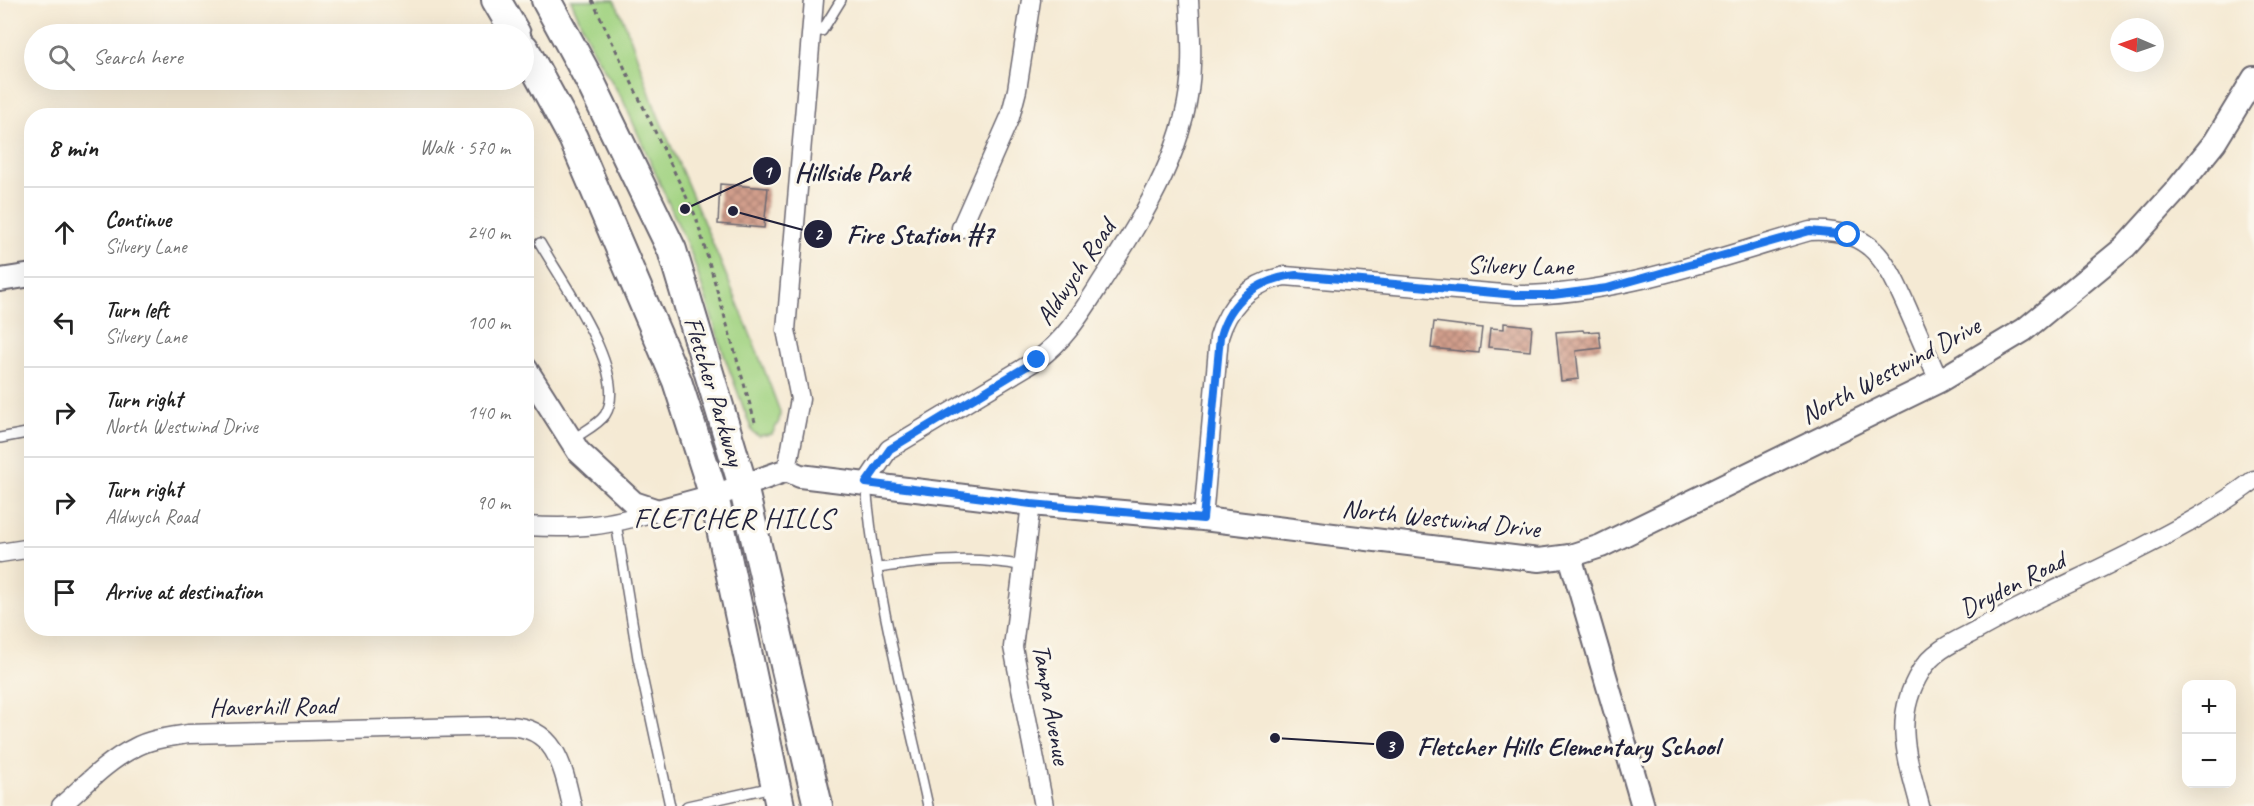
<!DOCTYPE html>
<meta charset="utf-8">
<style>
:root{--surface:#fff;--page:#f6f6f6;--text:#222;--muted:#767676;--line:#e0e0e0}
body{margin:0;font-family:Caveat,sans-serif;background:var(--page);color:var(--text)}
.controls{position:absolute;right:18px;bottom:18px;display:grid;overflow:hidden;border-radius:12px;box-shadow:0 6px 24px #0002}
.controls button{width:54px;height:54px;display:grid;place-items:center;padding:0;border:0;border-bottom:2px solid var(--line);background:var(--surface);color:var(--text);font:30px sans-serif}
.compass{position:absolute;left:2110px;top:18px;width:54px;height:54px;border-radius:50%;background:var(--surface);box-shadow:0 6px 24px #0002;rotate:272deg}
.stop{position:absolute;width:18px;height:18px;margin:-14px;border:4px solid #1a73e8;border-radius:50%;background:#fff}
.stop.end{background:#1a73e8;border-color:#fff;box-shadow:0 2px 6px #0008}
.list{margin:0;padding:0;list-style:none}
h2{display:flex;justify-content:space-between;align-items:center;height:78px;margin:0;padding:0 24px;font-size:26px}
h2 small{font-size:20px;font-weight:400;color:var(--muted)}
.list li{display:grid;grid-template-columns:39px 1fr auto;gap:18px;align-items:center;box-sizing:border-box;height:90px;padding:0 24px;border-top:2px solid var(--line)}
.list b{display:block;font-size:22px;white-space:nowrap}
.list p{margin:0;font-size:20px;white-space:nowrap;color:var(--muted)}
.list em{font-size:20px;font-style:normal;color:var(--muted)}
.icon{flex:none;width:33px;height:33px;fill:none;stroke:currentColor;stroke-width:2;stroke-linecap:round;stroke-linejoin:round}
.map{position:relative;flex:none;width:2254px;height:806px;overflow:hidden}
.search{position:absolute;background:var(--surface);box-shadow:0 6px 24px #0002;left:24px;top:24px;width:510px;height:66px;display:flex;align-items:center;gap:15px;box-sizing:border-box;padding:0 21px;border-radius:33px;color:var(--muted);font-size:22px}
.panel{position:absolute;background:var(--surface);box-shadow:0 6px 24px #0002;left:24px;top:108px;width:510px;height:528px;border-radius:24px}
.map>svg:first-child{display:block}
</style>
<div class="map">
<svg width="2254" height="806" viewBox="0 0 2254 806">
<defs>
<pattern id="building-cross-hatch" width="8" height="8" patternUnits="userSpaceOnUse" patternTransform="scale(1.5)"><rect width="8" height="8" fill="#d29f8c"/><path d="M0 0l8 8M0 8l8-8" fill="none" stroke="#aa8174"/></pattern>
</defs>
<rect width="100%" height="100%" fill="#fbf7ec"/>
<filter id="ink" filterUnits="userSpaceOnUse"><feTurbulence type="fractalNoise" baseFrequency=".0167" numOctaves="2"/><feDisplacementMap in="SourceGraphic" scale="12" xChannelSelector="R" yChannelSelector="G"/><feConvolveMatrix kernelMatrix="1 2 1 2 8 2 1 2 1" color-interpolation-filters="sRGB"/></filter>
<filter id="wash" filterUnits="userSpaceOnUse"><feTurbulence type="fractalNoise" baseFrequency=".008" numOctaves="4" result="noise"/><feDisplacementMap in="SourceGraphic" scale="24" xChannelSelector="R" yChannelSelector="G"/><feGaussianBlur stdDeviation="1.35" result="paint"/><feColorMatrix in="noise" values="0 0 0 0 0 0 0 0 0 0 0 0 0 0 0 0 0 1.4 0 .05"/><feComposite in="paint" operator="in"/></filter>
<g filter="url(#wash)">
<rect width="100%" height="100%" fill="#f5ead4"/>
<path fill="#a2d382" stroke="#627a5e" stroke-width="1.5" d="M571 0H614C634 38 643 80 660 120 701 217 744 313 780 412L779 421 772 434 758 436 752 431 724 355 692 256 623 100 593 51Z"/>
<g id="blocks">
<g fill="url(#building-cross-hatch)">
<path d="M720 184 768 188 764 228 718 224Z"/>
<path d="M1434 322 1482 328 1479 353 1431 348Z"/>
<path d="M1504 323 1532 326 1530 351 1488 347 1490 328 1504 329Z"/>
<path d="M1583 330 1584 332 1599 331 1601 348 1576 351 1579 379 1561 381 1556 332Z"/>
</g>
</g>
</g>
<g filter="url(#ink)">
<use href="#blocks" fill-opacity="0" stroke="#6c6871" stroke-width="1.5"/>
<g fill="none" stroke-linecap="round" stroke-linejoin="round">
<g stroke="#6c6871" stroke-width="12">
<g id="service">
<path d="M811 32 822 31 841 0"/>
<path d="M540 243C560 279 631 375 605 415 598 425 581 433 572 440"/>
<path d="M0 438 32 432"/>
<path d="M866 484C875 593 905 700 928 806"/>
<path d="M616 523 638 658 670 806"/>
<path d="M879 568C926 561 975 556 1023 566"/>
<path d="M687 806 773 787"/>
</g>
</g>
<g stroke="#6c6871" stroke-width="21">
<g id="minor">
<path d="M961 228 1010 117 1017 90 1031 0"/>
<path d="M787 470 800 399 786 330 814 0"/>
<path d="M866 483 889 449 1037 360C1068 338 1085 307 1105 276 1146 212 1190 142 1191 64 1192 43 1190 21 1189 0"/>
<path d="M1031 504 1013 647 1044 806"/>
<path d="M1203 519 1219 337C1229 304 1251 283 1285 276L1516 295C1615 296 1715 258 1810 231 1873 228 1887 262 1909 312 1919 335 1929 358 1939 381"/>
<path d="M526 526C581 529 606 526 658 511"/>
<path d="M0 553 32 548"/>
<path d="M61 806C84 786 107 761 134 748 150 739 169 737 188 734L508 726C556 727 563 767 572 806"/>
<path d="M1920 806C1907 757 1892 718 1921 671 1934 649 1957 641 1979 629 2032 599 2087 576 2141 548 2180 528 2219 507 2254 480"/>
</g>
</g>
<g stroke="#6c6871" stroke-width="26">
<g id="tertiary">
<path d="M0 280 32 275"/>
<path d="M526 369 578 451 634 503 658 511 714 496 787 470 800 476 1031 504 1203 519 1539 560 1570 556 1601 546 1939 381 2024 330 2125 247 2174 193 2215 142 2254 78"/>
<path d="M1570 556 1643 806"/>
</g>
</g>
<g stroke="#6c6871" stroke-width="32">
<g id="primary">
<path d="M496 0 516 34"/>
<path d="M546 0 589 79 672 250 743 486 818 806"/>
<path d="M524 48 573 138 677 381 714 496 780 806"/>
</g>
</g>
<path stroke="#6c6871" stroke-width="3" stroke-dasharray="4.5 4.5" stroke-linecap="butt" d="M592 0 696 217 755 422"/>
<use href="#service" stroke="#fff" stroke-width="9"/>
<use href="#minor" stroke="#fff" stroke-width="18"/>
<use href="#tertiary" stroke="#fff" stroke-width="22"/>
<use href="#primary" stroke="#fff" stroke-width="28"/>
</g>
</g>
<g fill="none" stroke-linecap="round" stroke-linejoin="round" filter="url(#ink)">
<path stroke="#1a73e8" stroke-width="8" d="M1037 360 890 449 866 483 1031 504 1203 519 1220 337C1230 300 1258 279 1296 275L1516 295H1553L1607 288 1810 231 1848 235"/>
</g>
<g text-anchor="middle" stroke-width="6" stroke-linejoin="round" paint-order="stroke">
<g font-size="26" fill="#22223b" stroke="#fbf7ec">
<text transform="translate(1520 265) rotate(1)" y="9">Silvery Lane</text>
<text transform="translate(1075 272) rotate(-56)" y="9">Aldwych Road</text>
<text transform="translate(1890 370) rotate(-28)" y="9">North Westwind Drive</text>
<text transform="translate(715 391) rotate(73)" y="9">Fletcher Parkway</text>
<text transform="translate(1441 518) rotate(6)" y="9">North Westwind Drive</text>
<text transform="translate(2012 584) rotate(-27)" y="9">Dryden Road</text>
<text transform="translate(1052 704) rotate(80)" y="9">Tampa Avenue</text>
<text transform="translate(273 706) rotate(-1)" y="9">Haverhill Road</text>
</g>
<g font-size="28" letter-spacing="1.5" fill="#22223b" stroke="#fbf7ec">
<text x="734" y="528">FLETCHER HILLS</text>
</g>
</g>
<path fill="none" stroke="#22223b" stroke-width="2" d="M685 209L767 171M733 211L818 234M1275 738L1390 745"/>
<g fill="#22223b" stroke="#fbf7ec" stroke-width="2">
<circle cx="685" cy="209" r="6"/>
<circle cx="733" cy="211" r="6"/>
<circle cx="1275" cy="738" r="6"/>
<circle cx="767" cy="171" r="15"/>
<circle cx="818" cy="234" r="15"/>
<circle cx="1390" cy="745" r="15"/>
</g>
<g font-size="18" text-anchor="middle" font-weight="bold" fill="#fff">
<text x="767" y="178">1</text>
<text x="818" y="240">2</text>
<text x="1390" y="752">3</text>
</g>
<g font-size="27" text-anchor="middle" font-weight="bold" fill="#22223b" stroke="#fbf7ec" stroke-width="6" stroke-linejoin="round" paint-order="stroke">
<text x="852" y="181">Hillside Park</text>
<text x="920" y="243">Fire Station #7</text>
<text x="1568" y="755">Fletcher Hills Elementary School</text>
</g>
</svg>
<div class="controls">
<button>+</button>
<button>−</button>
</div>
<svg class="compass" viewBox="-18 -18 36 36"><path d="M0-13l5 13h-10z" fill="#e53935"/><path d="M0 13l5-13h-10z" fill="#767676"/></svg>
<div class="stop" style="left:1848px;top:235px"></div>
<div class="stop end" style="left:1037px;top:360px"></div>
<div class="search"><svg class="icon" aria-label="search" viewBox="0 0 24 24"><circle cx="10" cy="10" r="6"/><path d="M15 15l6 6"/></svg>Search here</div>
<section class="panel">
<h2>8 min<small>Walk · 570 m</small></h2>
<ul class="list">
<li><svg class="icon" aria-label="ahead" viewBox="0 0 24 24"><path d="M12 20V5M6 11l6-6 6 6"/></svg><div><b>Continue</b><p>Silvery Lane</p></div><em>240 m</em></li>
<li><svg class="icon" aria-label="left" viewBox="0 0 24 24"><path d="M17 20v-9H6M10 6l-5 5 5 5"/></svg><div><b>Turn left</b><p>Silvery Lane</p></div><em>100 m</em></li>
<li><svg class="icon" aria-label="right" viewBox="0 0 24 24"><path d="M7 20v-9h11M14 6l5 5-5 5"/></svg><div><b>Turn right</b><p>North Westwind Drive</p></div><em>140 m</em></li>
<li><svg class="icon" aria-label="right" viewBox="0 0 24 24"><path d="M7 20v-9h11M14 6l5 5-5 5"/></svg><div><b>Turn right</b><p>Aldwych Road</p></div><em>90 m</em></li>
<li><svg class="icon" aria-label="arrive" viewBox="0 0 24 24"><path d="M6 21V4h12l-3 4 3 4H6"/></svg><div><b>Arrive at destination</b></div></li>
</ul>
</section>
</div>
